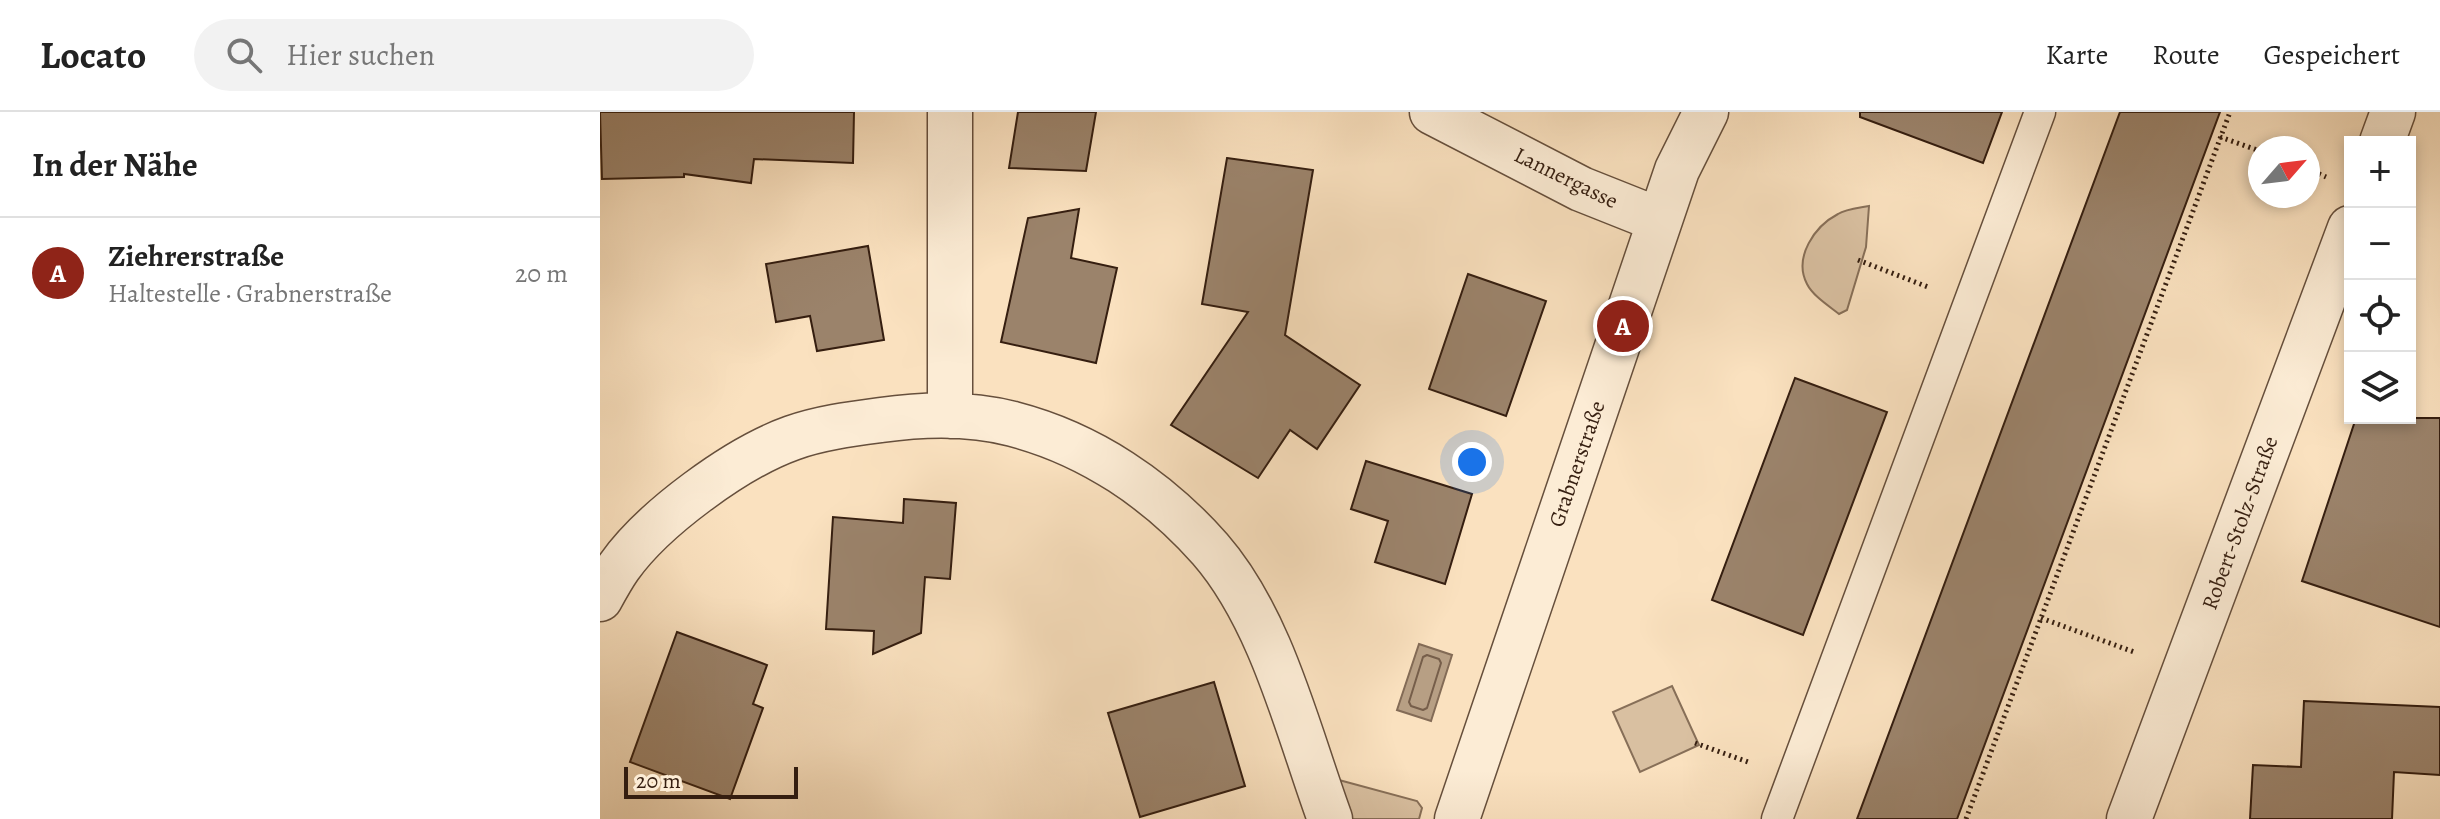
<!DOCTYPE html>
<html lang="de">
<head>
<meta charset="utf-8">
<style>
	:root { --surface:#fff; --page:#f2f2f2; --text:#222; --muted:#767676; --line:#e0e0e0; --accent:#8f2418 }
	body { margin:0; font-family:Alegreya,serif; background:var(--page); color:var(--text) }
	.controls { position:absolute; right:24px; top:24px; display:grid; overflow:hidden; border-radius:0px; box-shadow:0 4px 12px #0003 }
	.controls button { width:72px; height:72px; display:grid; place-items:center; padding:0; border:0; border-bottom:2px solid var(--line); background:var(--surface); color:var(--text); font:40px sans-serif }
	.compass { position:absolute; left:1648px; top:24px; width:72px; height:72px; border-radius:50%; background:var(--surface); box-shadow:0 4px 12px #0003; rotate:62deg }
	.scale { position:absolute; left:24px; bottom:20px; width:174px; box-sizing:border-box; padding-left:8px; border:4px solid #351e10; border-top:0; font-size:22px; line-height:28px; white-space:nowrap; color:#351e10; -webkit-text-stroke:6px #fcecd5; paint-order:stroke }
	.you { position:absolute; left:872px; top:350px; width:28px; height:28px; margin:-20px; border:6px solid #fff; border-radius:50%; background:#1a73e8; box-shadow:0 0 0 12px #1a73e833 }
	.badge { display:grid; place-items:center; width:52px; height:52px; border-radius:50%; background:var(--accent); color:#fff; font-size:26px; font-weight:700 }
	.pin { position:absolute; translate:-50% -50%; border:4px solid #fff; box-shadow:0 2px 8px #0006 }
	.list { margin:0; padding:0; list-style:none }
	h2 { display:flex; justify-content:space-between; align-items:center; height:104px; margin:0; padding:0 32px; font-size:34px }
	h2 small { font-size:26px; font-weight:400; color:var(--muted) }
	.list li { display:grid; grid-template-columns:52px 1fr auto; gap:24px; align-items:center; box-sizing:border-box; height:112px; padding:0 32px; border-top:2px solid var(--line) }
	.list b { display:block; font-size:30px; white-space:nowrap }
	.list p { margin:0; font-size:26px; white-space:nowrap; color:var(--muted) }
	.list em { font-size:26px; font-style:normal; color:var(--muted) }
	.icon { flex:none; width:44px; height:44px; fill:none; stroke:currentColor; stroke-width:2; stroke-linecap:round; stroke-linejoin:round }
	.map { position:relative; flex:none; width:1840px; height:707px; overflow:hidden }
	header { display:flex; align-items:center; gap:48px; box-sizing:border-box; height:112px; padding:0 40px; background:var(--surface); border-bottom:2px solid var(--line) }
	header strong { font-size:38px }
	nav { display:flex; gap:44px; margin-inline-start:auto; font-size:28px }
	.search { width:560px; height:72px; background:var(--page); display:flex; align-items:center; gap:20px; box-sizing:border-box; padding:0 28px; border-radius:44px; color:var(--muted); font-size:30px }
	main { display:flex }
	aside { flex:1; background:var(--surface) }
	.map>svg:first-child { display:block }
	.green { fill:#d9c0a1; stroke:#876f58; stroke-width:2 }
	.water { fill:#b79f84; stroke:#836b56; stroke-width:2 }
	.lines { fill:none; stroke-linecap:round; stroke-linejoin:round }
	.shore { stroke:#765e4a; stroke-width:2 }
	.building { fill:#9b836b; stroke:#351e10; stroke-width:2 }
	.service-casing { stroke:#664f3c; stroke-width:33 }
	.minor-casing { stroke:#664f3c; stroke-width:47 }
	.path { stroke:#351e10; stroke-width:5; stroke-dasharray:2 4; stroke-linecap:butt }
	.service { stroke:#fcecd5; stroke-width:30 }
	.minor { stroke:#fcecd5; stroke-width:44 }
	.labels { text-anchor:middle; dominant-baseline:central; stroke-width:8; stroke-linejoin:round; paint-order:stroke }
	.street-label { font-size:22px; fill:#351e10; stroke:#fcecd5 }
</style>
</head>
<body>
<header>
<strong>Locato</strong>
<div class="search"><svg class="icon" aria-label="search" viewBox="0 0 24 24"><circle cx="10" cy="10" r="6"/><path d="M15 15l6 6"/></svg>Hier suchen</div>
<nav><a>Karte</a><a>Route</a><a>Gespeichert</a></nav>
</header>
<main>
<aside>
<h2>In der Nähe<small></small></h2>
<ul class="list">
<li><span class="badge">A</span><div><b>Ziehrerstraße</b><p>Haltestelle · Grabnerstraße</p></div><em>20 m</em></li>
</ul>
</aside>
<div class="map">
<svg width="1840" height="707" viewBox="0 0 1840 707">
	<rect width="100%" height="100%" fill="#fae1bf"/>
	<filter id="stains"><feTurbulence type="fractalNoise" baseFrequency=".0025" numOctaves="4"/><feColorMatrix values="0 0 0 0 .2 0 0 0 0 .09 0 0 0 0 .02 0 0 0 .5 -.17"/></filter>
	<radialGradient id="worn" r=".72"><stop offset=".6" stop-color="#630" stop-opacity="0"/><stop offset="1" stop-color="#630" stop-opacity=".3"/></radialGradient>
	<path class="green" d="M1269,94L1266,135L1247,198L1239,202C1229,194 1213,184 1207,172C1193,145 1215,114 1238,102C1246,97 1259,96 1269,94Z
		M1072,574L1099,633L1040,660L1013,600Z
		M739,668L817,689L822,696L819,707H752Z"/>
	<path class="water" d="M819,532L852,543L831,609L797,598Z"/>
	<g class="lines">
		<path class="shore" d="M827,543L839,547L841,551L827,596L823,598L811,594L809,590L823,545Z"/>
	</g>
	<path class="building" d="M0,0H254L253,51L154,47L151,71L84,62V65L2,67Z
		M418,0H496L486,59L409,56Z
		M1260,0H1402L1383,51L1260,5Z
		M1520,0H1620L1357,707H1257Z
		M627,46L713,58L685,223L760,273L717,337L690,318L658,366L571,313L648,200L602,192Z
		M479,97L471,146L517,156L496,251L401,230L428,106Z
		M268,134L284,228L217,239L210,204L176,210L166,152Z
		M868,162L946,189L906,304L829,277Z
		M1195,266L1287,300L1203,523L1112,488Z
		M1756,306H1840V515L1702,469Z
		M766,349L872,382L845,472L775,450L788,409L751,397Z
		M304,387L356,391L350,467L325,465L321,521L273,542L274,519L226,517L233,405L303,411Z
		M77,520L167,553L153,592L163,596L130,687L30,650Z
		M614,570L645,674L540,705L508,601Z
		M1704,589L1840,595V663L1794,660L1792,707H1650L1653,653L1701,655Z"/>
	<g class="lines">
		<defs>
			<path id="service" d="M1177,707L1440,0"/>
			<path id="minor" d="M350,0V304
				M832,0L981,77L1059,108
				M1782,30L1793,0
				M0,487C6,476 12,465 19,455C53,407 136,346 192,326C220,316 251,312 281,308C324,302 371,301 413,312C490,332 558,378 610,437C672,508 698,620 730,707
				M857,707L1077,58L1106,0
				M1529,707L1750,116"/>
		</defs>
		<use href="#service" class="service-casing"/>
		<use href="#minor" class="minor-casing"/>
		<path class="path" d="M1620,25L1660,39
			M1708,57L1726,65
			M1258,148L1328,175
			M1441,506L1534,540
			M1095,631L1151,651
			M1366,707L1630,0"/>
		<use href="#service" class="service"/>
		<use href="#minor" class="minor"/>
	</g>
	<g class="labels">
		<g class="street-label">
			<text transform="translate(966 66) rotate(26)">Lannergasse</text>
			<text transform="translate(977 352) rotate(-71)">Grabnerstraße</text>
			<text transform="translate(1640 411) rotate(-70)">Robert-Stolz-Straße</text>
		</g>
	</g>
	<rect width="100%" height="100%" filter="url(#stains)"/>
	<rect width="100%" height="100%" fill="url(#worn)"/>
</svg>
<div class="controls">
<button>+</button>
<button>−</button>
<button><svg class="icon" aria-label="locate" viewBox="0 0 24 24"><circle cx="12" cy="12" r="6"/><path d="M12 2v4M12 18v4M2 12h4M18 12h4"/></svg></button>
<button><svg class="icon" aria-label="layers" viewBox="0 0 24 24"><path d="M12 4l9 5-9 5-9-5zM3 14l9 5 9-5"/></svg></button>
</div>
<svg class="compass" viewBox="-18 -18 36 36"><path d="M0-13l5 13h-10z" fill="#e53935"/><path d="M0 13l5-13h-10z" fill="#767676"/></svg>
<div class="scale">20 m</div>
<div class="you"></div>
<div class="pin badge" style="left:1023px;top:214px">A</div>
</div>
</main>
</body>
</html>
